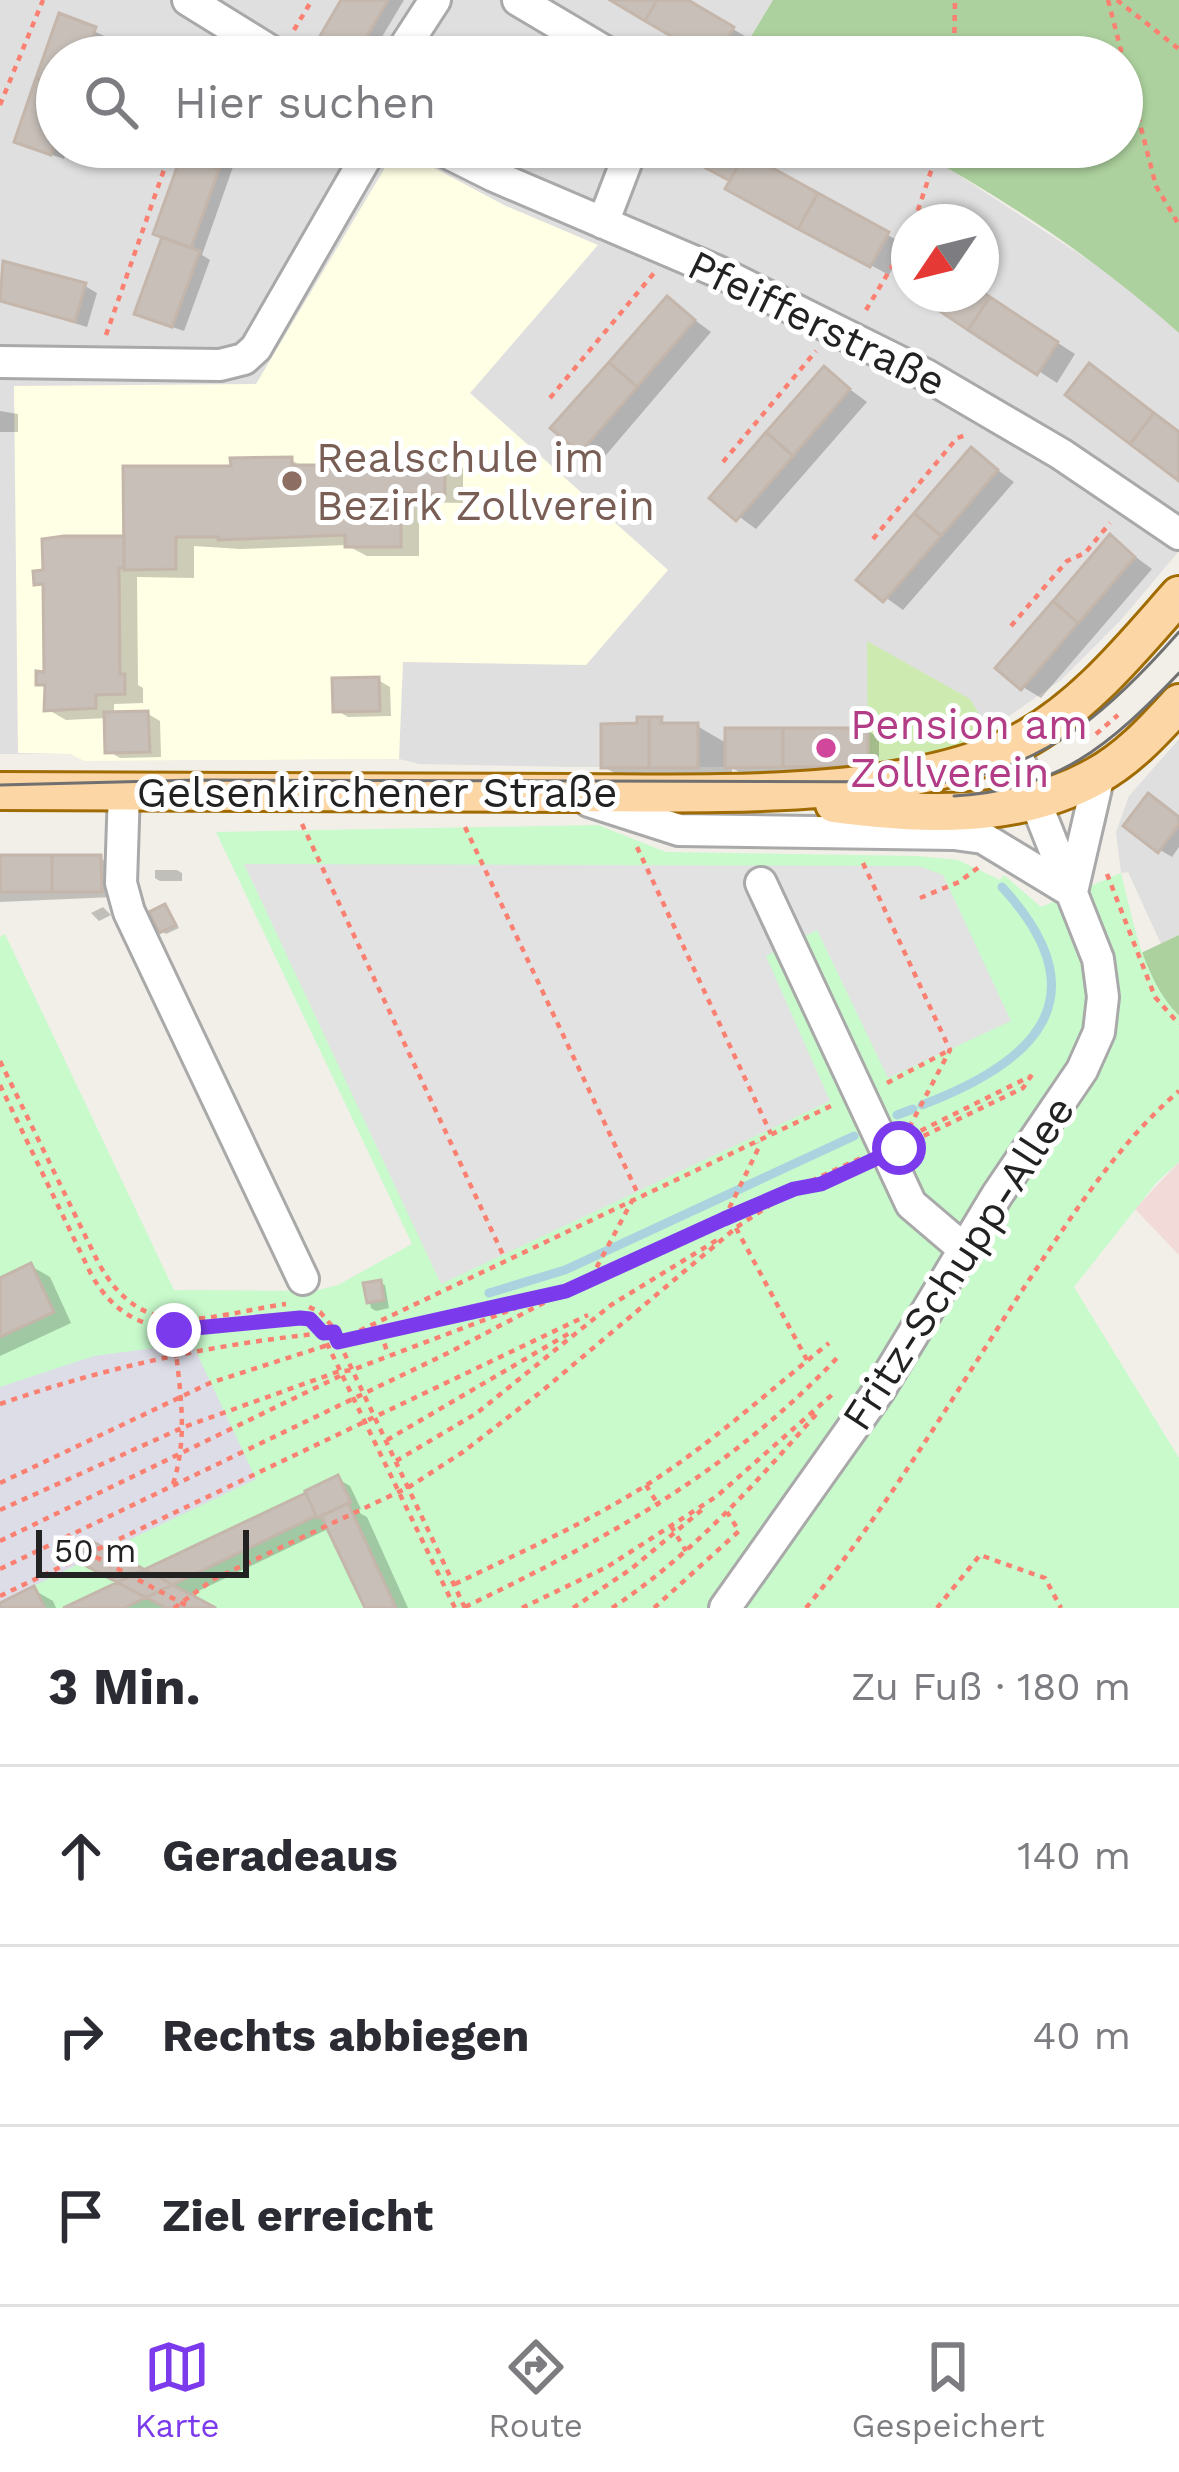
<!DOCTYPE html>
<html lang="de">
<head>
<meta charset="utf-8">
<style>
	:root { --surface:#fff; --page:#f2f2f3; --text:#2b2b33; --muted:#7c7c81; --line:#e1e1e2; --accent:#7c3aed }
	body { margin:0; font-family:"Work Sans",sans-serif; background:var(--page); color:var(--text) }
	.compass { position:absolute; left:891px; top:204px; width:108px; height:108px; border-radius:50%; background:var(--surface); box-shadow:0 3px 9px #0004; rotate:235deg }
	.scale { position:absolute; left:36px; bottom:30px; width:213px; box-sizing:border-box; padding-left:12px; border:6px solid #222; border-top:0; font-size:33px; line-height:42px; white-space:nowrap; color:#222; -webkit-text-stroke:9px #fff; paint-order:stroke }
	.stop { position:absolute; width:36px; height:36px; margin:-27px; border:9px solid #7c3aed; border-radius:50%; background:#fff }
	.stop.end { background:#7c3aed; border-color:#fff; box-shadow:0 3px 12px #0008 }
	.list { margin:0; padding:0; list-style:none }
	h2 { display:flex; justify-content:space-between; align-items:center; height:156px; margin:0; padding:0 48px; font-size:51px }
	h2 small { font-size:39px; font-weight:400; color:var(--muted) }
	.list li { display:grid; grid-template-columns:78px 1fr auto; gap:36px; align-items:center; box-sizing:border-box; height:180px; padding:0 48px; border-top:3px solid var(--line) }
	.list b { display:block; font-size:45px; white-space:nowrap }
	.list em { font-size:39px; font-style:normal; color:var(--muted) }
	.icon { flex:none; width:66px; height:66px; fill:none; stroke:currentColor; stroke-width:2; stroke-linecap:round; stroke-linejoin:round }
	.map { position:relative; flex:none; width:1179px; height:1608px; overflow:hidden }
	.search { position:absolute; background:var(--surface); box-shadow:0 3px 9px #0004; left:36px; right:36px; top:36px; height:132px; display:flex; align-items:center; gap:30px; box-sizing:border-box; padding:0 42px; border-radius:66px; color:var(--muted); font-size:45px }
	.sheet { height:696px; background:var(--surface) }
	nav { display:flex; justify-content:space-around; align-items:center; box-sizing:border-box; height:168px; border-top:3px solid var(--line); background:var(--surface); font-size:33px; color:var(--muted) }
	nav a { display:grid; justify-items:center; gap:6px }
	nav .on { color:var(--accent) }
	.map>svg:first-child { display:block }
	.residential { fill:#e0dfdf; fill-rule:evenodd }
	.commercial { fill:#f2dad9 }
	.education { fill:#ffffe5 }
	.grass { fill:#cdebb0 }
	.forest { fill:#add19e }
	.park { fill:#c8facc }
	.parking { fill:#e2e2e2 }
	.plaza { fill:#dddde8 }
	.shadow { fill:#0003 }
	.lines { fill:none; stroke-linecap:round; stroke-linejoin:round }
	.stream { stroke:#aad3df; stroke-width:9 }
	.building { fill:#c7bfb8; stroke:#c4b6ab; stroke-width:3 }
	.minor-casing { stroke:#a9a9a9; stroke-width:36 }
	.major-casing { stroke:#a06b00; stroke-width:42 }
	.path { stroke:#fa8072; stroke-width:4.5; stroke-dasharray:6 6; stroke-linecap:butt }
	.minor { stroke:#fff; stroke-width:30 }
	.major { stroke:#fcd6a4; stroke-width:36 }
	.tram { stroke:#707070; stroke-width:3 }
	.route { stroke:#7c3aed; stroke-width:15 }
	.education-dot { fill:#8d6e63; stroke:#fff; stroke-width:4.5 }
	.hotel-dot { fill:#d1479c; stroke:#fff; stroke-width:4.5 }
	.labels { text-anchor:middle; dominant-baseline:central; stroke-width:10; stroke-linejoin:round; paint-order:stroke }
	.street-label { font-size:42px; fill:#222; stroke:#fff }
	.education-label { font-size:42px; fill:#785e54; stroke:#fff; text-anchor:start }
	.hotel-label { font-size:42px; fill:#b23c85; stroke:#fff; text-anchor:start }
</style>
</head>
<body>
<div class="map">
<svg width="1179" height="1608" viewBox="0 0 1179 1608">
	<rect width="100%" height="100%" fill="#f2efe9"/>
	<path class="residential" d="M0,0H773L741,54L744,57H57V147H910L948,168L1122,282L1179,333V551L1120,621L1061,680L989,730L868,767H571L419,764L399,759L84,761L70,754H0ZM909,222H981V294H909Z
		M1179,739V935L1161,944L1128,872L1121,873L1116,832L1129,796Z"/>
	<path class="commercial" d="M1179,1162V1255L1135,1209Z"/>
	<path class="education" d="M415,158L506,206L598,245L470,393L668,570L586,665L403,662L399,759L84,761L70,754L18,753L14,386L256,384L386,166Z"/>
	<path class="grass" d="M867,641L970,699L989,730L949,751L868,767Z"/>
	<path class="forest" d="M773,0H1179V333C1099,261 1005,199 910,147H1122V57L740,55Z
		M1179,935V1016L1162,998L1141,953Z"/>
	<path class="park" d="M598,825L666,852L917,856L958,860L1000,880L1004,875L1041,907L1121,873C1134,923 1142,977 1179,1016V1162L1157,1182L1074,1287L1179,1458V1608H0V937L5,934L174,1290L314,1291L338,1285L412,1244L216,832Z"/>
	<path class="parking" d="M244,864L919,866L943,875L1011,1021L888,1078L817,930L766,956L830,1101L441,1284Z"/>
	<path class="plaza" d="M192,1343L256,1479L0,1602V1387L94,1356Z"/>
	<path class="shadow" d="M344,0H404L370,57H361L324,35Z
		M616,0H683L757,43L749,57H713Z
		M61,17L107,37L99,57H57V147H68L64,159L29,147Z
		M187,147H240L202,255L210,260L184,331L149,319Z
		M672,147H742L765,160L762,166L906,245L889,275L729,188L733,180Z
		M5,264L85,286L97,293L87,327L0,300Z
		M981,293L1075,354L1057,383L920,294Z
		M668,300L711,332L600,462L581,451Z
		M824,370L867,402L756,529L714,498Z
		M0,411L18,414V432H0Z
		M972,451L1014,482L903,610L860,579Z
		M444,458L463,468V503L419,502V556H367L346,545L240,549L194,546V578L137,577L138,685L143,688V703L114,704V715L148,714L160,721L161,757L120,758L108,751L107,718L66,720L47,709L48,689L39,684L47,675L46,588L37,583L127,539L234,469L291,460L305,468H402Z
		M1110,538L1152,569L1041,698L1023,687Z
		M378,680L390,687L391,716L348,717L336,710Z
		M661,720L671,726H697L728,744L868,731L879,738V773L763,786L732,768V786L639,787L604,767L640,726Z
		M1179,818V847L1172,857L1160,850Z
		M0,858H100L112,865L113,897L0,902Z
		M155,870H177L182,873V881H160L155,878Z
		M103,907L111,915L99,921L91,913Z
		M165,908L179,928L166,934L161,931Z
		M31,1266L50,1277L71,1323L0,1356V1281Z
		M380,1283L385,1285L389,1308L376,1311L371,1308L367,1285Z
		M338,1479L350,1486L361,1509L356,1511L367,1517L408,1608H368L330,1528L188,1596L210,1608H70Z
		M34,1590L53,1601L56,1608H0Z"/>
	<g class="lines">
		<path class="stream" d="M922,1105C1036,1062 1103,997 1002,887
			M897,1115L913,1109
			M489,1293L565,1270L854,1136"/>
	</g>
	<path class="building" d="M341,0H388L355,57L320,36Z
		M610,0H657L645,21Z
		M657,0H688L734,27L717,57H707L645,21Z
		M59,13L96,27L86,57H57V85L36,78Z
		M36,78L57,85V139L51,155L14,142Z
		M184,147H227L219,169L181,156Z
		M667,147H748L730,181Z
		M745,153L818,193L798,229L725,189Z
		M181,156L219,169L191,248L153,234Z
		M818,193L889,232L870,267L798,229Z
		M162,237L200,251L172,327L134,314Z
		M3,261L86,283L75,322L0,301Z
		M981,291L990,297L968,330L914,294H981Z
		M667,296L695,320L637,387L609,362Z
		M990,297L1058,342L1037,375L968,330Z
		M609,362L637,387L580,453L550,428Z
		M1089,363L1154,413L1130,444L1065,395Z
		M824,366L850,389L793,456L766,432Z
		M1154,413L1179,432V481L1130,444Z
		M766,432L793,456L736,521L709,498Z
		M971,447L998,470L941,536L914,513Z
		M399,455H445V494L401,493V547H345V535L218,540V537H176V569L124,570L123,466H231L230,458L292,457V465H399Z
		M914,513L941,536L883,602L856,580Z
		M1110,534L1135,557L1078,623L1053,601Z
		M64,536H124V567L119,568L120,674H125V694L96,695V708L44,711L45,685H36V671L44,672L43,584L34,585L33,571L43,570L42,539Z
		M1053,601L1078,623L1021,690L995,668Z
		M379,677L380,711L333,712L332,678Z
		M148,711L150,752L105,753L104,712Z
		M637,717H649V768H601V724L637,723Z
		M649,717H662L661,723H698V768H649Z
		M725,728H783V767L725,768Z
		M783,728H868V767H783Z
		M1148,793L1179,817V825L1158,853L1123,826Z
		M0,855H52V892H0Z
		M52,855H101L102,892H52Z
		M165,904L176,925L159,933L149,912Z
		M31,1263L54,1312L0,1337V1278Z
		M381,1280L384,1300L367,1303L363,1283Z
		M338,1475L351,1502L317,1518L305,1491Z
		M306,1493L316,1516L124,1608H63Z
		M348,1503L396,1608H365L321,1516Z
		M86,1538L216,1608H166L75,1560Z
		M34,1586L45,1608H0V1603Z"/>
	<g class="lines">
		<defs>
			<path id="minor" d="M188,0L280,57
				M518,0L614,57
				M398,57L435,0
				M436,147L494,176L721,273L926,375L1061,454L1179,534
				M603,223L632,147
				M0,362L220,365L244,359L256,348L372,147
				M124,790L121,883L129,912L303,1279
				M589,801L679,830L954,834L983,838L1072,892
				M761,883L911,1204L965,1250
				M1072,892L1099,775
				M725,1608L880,1389L997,1195L1082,1070L1099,1032L1103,997L1098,959L1013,745"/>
			<path id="major" d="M0,791C191,790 382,794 572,793C702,793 905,802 1020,742C1084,708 1132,648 1179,595
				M834,804C921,816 1018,820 1096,776C1129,758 1154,730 1179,703"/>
		</defs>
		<use href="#minor" class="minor-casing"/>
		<use href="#major" class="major-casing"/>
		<path class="path" d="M1108,0L1156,186L1179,225
			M1117,0L1179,49
			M294,30L312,0
			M954,57L955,0
			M0,105L43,0
			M914,222L939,147
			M866,310L909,238
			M106,335L172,147
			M550,398L654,273
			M723,462L816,351
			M873,539L957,438L969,434
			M1011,626L1067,561L1085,553L1110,523
			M1096,734L1118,715
			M302,824L505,1259
			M465,827L639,1196
			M637,847L771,1134
			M863,863L950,1050L909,1128
			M1107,874L1155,997L1179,1024
			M920,898L959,882L979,867
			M0,1061L98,1262C144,1347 208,1315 286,1304
			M887,1083L946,1052
			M0,1085L91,1274C139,1360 222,1321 300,1318L318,1325L455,1608
			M910,1136L1029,1077
			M913,1141L1023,1088L1033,1073
			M800,1186L861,1158
			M724,1219L759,1147L757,1143
			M736,1228L807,1360
			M591,1278L633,1199
			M309,1307L320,1312L331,1325L465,1608
			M381,1332L388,1355
			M348,1339L560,1293
			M338,1341L831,1106
			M0,1404C109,1366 219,1343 334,1332
			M387,1440L573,1331
			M396,1461L477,1413L611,1305L717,1240
			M0,1483L210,1383L331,1344
			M173,1484C190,1431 178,1384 174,1330
			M646,1485L659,1506
			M0,1510L184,1427L337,1372L352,1370L516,1308
			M671,1526L686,1551
			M67,1535L83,1544
			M64,1540L191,1608
			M0,1541L342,1375
			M56,1542L77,1555
			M0,1569L448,1353L566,1291L779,1195
			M455,1584C519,1553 584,1524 645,1486C711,1444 768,1392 829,1343
			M0,1596L588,1315
			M465,1607C606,1539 728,1473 837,1358
			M174,1608L214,1579L409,1487L463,1452L542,1391L737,1227L794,1189L821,1184L859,1166
			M522,1608L607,1567L717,1496L834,1393
			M573,1608L631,1569L704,1508
			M612,1608C692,1555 756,1483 819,1411
			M654,1608L739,1531L727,1512
			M806,1608C892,1503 960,1384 1035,1271C1077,1208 1121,1141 1179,1091
			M937,1608L980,1555L1045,1578L1061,1608"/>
		<use href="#minor" class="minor"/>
		<use href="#major" class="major"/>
		<path class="tram" d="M0,785L196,780L953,782C1053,762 1113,707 1179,632
			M954,796C1059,790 1109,746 1179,673"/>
	</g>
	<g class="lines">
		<path class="route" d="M174,1330L300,1318L310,1319L323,1333L334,1332L338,1342L566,1291L724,1219L794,1189L821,1184L899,1148"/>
	</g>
	<circle class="education-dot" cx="292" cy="481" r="12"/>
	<circle class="hotel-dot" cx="826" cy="748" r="12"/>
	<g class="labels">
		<g class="street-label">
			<text transform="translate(817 323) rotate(26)">Pfeifferstraße</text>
			<text x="377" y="792">Gelsenkirchener Straße</text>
			<text transform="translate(958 1263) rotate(-57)">Fritz-Schupp-Allee</text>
		</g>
		<g class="education-label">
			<text x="316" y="457">Realschule im<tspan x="316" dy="48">Bezirk Zollverein</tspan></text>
		</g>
		<g class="hotel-label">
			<text x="850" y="724">Pension am<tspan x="850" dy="48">Zollverein</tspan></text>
		</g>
	</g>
</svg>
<svg class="compass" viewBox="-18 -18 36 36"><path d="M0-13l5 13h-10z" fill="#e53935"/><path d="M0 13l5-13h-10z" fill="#7c7c81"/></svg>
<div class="scale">50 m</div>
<div class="stop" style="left:899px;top:1148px"></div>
<div class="stop end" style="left:174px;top:1330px"></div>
<div class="search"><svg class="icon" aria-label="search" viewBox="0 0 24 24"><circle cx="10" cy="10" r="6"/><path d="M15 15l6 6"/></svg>Hier suchen</div>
</div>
<section class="sheet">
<h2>3 Min.<small>Zu Fuß · 180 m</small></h2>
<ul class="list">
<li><svg class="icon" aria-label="ahead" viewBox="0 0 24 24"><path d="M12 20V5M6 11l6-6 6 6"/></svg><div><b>Geradeaus</b></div><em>140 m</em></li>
<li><svg class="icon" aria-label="right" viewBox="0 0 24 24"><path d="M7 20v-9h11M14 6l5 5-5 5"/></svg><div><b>Rechts abbiegen</b></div><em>40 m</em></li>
<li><svg class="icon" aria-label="arrive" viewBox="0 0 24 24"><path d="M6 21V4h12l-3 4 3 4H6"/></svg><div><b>Ziel erreicht</b></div></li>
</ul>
</section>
<nav>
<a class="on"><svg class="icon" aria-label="map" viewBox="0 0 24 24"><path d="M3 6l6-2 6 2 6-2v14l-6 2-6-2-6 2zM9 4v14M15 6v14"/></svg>Karte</a>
<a><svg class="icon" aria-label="directions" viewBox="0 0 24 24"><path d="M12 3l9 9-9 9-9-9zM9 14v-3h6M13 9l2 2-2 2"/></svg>Route</a>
<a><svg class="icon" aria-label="saved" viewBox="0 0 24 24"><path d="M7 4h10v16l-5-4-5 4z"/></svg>Gespeichert</a>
</nav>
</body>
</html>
